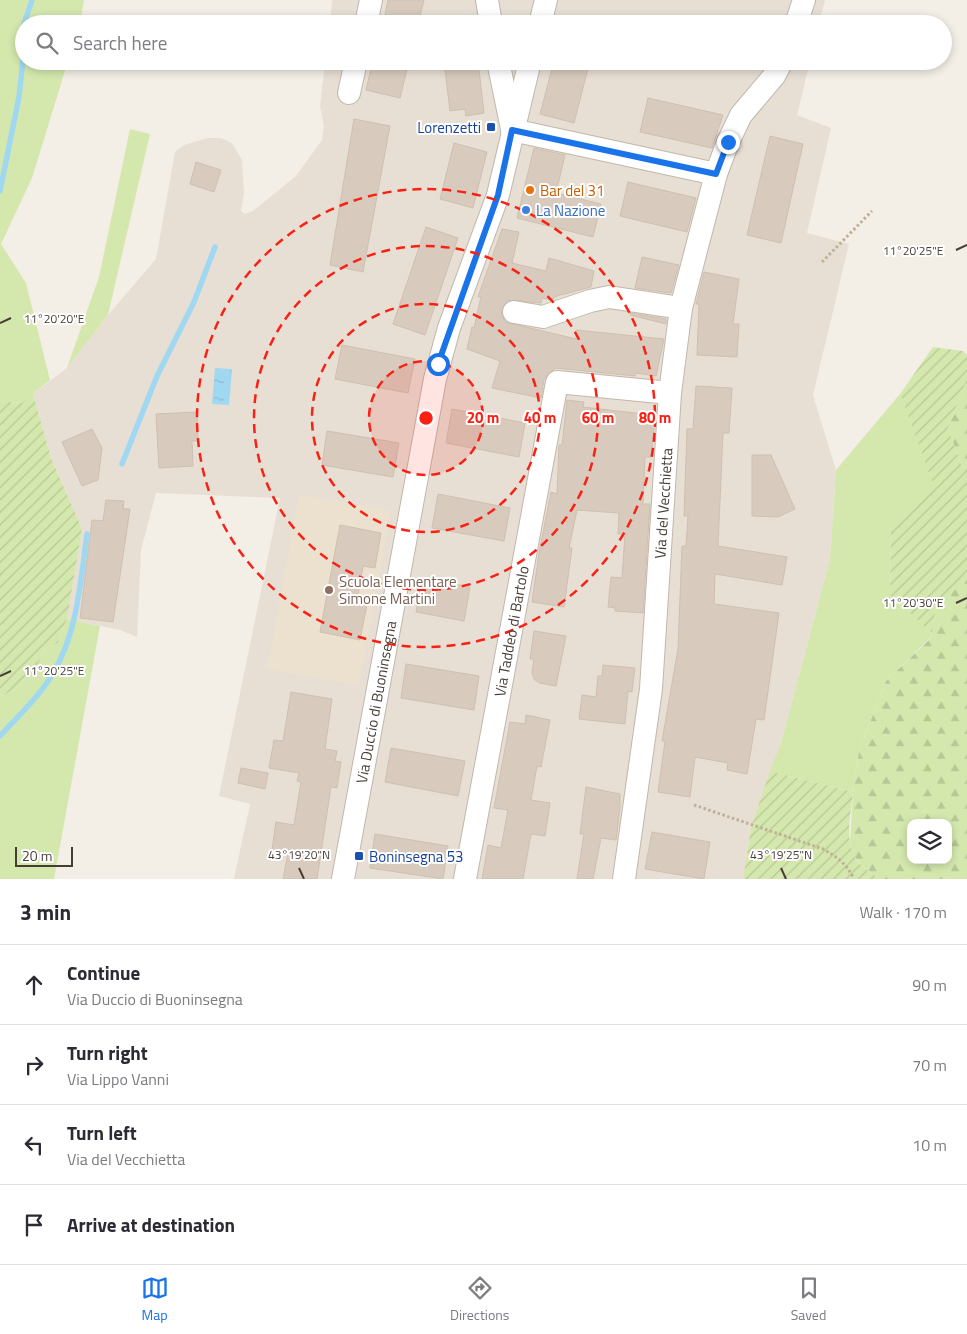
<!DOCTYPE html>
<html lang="en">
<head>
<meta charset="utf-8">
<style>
	:root { --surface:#fff; --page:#f7f7f7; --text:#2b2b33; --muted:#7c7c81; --line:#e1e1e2; --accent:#1a73e8 }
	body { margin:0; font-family:"Titillium Web",sans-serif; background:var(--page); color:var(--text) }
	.controls { position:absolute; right:15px; bottom:15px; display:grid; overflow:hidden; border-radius:10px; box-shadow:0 2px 8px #0003 }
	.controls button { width:45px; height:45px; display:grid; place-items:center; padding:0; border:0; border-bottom:1px solid var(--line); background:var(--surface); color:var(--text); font:25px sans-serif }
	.scale { position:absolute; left:15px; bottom:12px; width:58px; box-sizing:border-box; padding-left:5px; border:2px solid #463e35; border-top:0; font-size:14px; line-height:18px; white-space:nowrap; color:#463e35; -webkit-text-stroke:4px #fff; paint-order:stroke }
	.stop { position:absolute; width:15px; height:15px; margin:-11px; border:4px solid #1a73e8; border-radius:50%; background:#fff }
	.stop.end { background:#1a73e8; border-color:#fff; box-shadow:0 1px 5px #0008 }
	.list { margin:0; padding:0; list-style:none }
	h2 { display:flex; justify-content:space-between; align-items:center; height:65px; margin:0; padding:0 20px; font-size:21px }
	h2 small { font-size:16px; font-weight:400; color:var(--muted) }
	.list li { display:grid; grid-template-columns:32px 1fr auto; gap:15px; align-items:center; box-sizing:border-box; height:80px; padding:0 20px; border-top:1px solid var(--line) }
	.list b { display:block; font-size:19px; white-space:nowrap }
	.list p { margin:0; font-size:16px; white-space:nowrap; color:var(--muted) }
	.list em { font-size:16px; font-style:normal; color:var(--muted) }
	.icon { flex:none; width:28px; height:28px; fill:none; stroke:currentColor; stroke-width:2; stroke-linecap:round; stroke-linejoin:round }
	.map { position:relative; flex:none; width:967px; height:879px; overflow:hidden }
	.search { position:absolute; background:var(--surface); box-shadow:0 2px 8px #0003; left:15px; right:15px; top:15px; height:55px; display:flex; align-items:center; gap:12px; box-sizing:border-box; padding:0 18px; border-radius:28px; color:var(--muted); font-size:19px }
	.sheet { height:385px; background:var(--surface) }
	nav { display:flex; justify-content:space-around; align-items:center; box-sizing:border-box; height:70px; border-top:1px solid var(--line); background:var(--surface); font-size:14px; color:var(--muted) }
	nav a { display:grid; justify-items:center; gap:2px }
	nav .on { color:var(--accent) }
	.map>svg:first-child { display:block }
	.residential { fill:#e7dfd4 }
	.education { fill:#ece1cf }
	.grass { fill:#d4e8ae }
	.forest { fill:url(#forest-firs); fill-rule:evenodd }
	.garden { fill:url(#garden-furrows) }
	.water { fill:url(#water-ripples) }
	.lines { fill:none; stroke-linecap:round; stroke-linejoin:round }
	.stream { stroke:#a1d8f1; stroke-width:5.5 }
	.building { fill:#d8cbbe; stroke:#cfbfae }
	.minor-casing { stroke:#c1b7ab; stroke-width:24 }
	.path { stroke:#c0af99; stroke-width:3; stroke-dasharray:2.5 2.5; stroke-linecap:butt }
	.minor { stroke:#fff; stroke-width:22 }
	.route { stroke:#1a73e8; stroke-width:6 }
	.ticks { fill:none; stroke:#463e35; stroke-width:2 }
	.ring { fill:none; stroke:#fb2014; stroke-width:2.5; stroke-dasharray:9 6 }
	.transit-dot { fill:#1a4fb4; stroke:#fff; stroke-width:2 }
	.food-dot { fill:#e8710a; stroke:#fff; stroke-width:2 }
	.shop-dot { fill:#3f7fe0; stroke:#fff; stroke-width:2 }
	.education-dot { fill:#8d6e63; stroke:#fff; stroke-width:2 }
	.labels { text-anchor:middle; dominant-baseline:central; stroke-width:4; stroke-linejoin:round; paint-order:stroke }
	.transit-label { font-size:15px; fill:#164399; stroke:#fff; text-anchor:end }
	.food-label { font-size:15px; fill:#c56008; stroke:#fff; text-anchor:start }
	.shop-label { font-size:15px; fill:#366cbe; stroke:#fff; text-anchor:start }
	.street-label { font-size:15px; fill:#463e35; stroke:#fff }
	.education-label { font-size:15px; fill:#785e54; stroke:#fff; text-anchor:start }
	.ticks-label { font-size:12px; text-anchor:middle; fill:#463e35; stroke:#fff; stroke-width:4; stroke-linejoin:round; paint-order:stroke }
	.centre { fill:#fb2014; stroke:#fff; stroke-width:2.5 }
	.ring-label { font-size:15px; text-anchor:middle; font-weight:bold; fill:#fb2014; stroke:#fff; stroke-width:4; stroke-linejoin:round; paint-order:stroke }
</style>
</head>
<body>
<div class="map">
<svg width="967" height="879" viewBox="0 0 967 879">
	<defs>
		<pattern id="forest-firs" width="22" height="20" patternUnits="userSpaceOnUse" patternTransform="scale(1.25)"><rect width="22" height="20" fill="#d4e8ae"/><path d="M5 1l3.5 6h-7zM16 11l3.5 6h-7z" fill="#b7c896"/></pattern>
		<pattern id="garden-furrows" width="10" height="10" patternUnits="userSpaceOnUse" patternTransform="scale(1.25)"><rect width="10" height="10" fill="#d4e8ae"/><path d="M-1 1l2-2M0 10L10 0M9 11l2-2" fill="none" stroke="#b7c896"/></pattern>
		<pattern id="water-ripples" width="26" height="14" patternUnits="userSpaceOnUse" patternTransform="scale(1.25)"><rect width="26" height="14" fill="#a1d8f1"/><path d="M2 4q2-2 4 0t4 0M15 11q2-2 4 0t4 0" fill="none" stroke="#8cbacf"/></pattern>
	</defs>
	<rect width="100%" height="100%" fill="#f3eee6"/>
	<path class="residential" d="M332,0H825L819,24H330Z
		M325,61H810L797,115L831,128L807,233L849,244L813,395L836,470L830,559L781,743L751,827L743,879H234L250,804L219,796L280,498L156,493L141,550L137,637L120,630L67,619L82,529L51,458L33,394L67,368L108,315L156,259L175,152L184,145L208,138H221L232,143L242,160L244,192L241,211L245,214L253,211L296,176L322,140L324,125L320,107Z"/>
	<path class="education" d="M299,494L391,511L359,686L267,669Z"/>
	<path class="grass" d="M0,0H84L80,24H24V61H68L32,178L1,244L26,283L50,380L22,403L0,401Z
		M130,129L150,134L108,315L67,368L99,277Z
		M900,394L935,486L891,526L890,594L932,633L931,637L886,681L859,751L853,792L770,771L781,743L830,559L836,470Z
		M67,619L100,626L54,879H0V697L32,680L44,649L58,643Z"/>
	<path class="forest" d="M967,379V467H962L948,428Z
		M967,579V879H880L861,865L852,853L850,843L853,792L859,751L886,681L931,638L936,606ZM911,823H948V860H911Z"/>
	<path class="garden" d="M933,347L963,351L967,355V379L948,428L962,467H967V579L936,606L932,633L890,595L891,526L934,486L900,394Z
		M33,394L51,458L82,529L67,619L58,643L44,649L32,680L0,697V401L22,403Z
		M770,771L853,792C851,815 842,846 861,865C866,870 874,874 880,879H743L751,827Z"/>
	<path class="water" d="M215,368L232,369L229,405L212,404Z"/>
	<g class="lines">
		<path class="stream" d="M24,24L32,0
			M0,191L19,97L24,50
			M122,464L157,376L194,302L215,247
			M0,736C15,719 33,703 46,684C77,641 80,586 87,534"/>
	</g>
	<path class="building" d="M388,0H424L418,24H383Z
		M373,61H409L400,98L366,90Z
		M444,61H478L484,113L466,116L465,109L450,111Z
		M554,61H590L574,123L540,114Z
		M648,98L723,115L712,148L640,132Z
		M354,119L390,126L363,272L330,265Z
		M770,136L803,144L781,243L747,235Z
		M454,143L487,152L473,208L440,199Z
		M534,148L565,155L556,193L601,204L593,237L517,218Z
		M196,162L221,170L214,192L190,184Z
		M628,182L696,198L687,232L620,216Z
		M426,227L458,238L425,335L393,324Z
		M502,229L519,232L512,263L546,271L549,258L594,271L591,287L557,296L551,300L542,298L541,303L509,300L501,309L502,316L505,322L576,339V330L664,339L656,376L636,373L635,376L555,368L544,379L541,398L492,388L500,361L467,349L472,327L474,328L481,297H478Z
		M642,257L679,265L671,293L635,288Z
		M704,272L739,279L733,324H739L737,357L697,355L699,304H696Z
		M630,313L666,319V324L630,315Z
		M342,345L415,359L408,393L335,379Z
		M696,386L732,388L729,433H723L718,546L787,557L782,585L715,574L714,604L779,613L764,720L756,719L747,774L727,770L728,763L695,757L690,797L658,792L665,741H662L678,649L682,546H686L688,516H684L687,429H693Z
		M567,400L584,402L583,407L652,415L651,428H654L651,457H645L643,504H650L643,613L615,611V608L608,607L611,577L622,578L625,534H618L619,513L577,510L569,548H572L564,607L532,602L539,553L551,492L557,494L559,445H562Z
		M452,409L525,423L519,457L446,443Z
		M197,412L198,441H192L193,466L159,468L156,414Z
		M92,429L102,448L98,480L82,486L62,442Z
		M327,431L399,443L393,477L322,465Z
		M752,455H771L795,509L778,517L752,516Z
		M438,494L510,508L504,541L432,528Z
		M106,500L124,501L123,509H130L113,622L80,618L92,520L103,521Z
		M340,525L381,533L375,568L363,566L357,602L367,604L360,640L320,632Z
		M422,578L470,587L464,621L416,612Z
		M534,631L566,636L556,686L539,683L534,679L532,673L534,659H530Z
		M406,664L479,676L474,710L401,698Z
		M603,665L635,668L632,692L628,691L625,724L579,719L582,695L596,697L598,676H602Z
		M291,692L332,699L325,749L337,751L335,761L341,762L337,788L331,787L317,879H283L288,853L272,850L276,822L294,825L301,782L297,781L299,773L269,768L274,740L283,741Z
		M526,715L550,720L541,767L537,766L531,800L550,803L545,836L531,834L523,879H482L488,845L501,848L508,810L494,808L510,722L525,724Z
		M391,748L465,761L458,796L385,782Z
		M241,768L268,773L265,789L238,783Z
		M586,787L620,794V807L616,840L601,838L593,879H577L584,834H580Z
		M652,832L710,842L704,879L645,869Z
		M375,834L448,846L443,879L370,868Z"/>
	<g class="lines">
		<defs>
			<g id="minor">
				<path d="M487,0L491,24"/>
				<path d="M366,24L371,0"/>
				<path d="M540,24L546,0"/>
				<path d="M796,24L804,0"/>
				<path d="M498,61L512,129"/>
				<path d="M349,93L356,61"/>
				<path d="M512,130L716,174"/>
				<path d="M514,312L543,317L590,301L609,297L681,308"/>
				<path id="s1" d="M343,879L435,379L449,328L498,195L530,61"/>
				<path id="s2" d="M465,879L557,382L670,393"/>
				<path id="s3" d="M624,879L651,689L670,393L681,308L716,174L728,142L741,115L774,76L782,61"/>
			</g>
		</defs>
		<use href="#minor" class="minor-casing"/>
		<path class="path" d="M822,262L872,211
			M694,805L823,849C837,857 847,864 854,879"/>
		<use href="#minor" class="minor"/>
	</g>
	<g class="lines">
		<path class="route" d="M438,364L498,195L512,130L716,174L728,142"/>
	</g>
	<path class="ticks" d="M956,250L967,245M0,323L11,318M956,603L967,598M0,676L11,671M299,868L304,879M781,868L786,879"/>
	<circle cx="426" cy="418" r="57" fill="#fb2014" fill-opacity=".12"/>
	<g class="ring">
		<circle cx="426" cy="418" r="57"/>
		<circle cx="426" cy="418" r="114"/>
		<circle cx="426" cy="418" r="172"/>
		<circle cx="426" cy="418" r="229"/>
	</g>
	<g class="transit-dot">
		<rect x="486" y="122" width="10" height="10" rx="2.5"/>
		<rect x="354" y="851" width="10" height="10" rx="2.5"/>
	</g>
	<circle class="food-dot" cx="530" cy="190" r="5"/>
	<circle class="shop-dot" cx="526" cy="210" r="5"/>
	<circle class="education-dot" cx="329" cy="590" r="5"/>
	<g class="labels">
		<g class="transit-label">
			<text x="481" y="127">Lorenzetti</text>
			<text x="369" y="856" text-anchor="start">Boninsegna 53</text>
		</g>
		<g class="food-label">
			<text x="540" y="190">Bar del 31</text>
		</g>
		<g class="shop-label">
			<text x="536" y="210">La Nazione</text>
		</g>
		<g class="street-label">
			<text stroke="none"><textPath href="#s3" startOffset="378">Via del Vecchietta</textPath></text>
			<text stroke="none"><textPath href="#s2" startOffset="252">Via Taddeo di Bartolo</textPath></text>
			<text stroke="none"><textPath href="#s1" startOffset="180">Via Duccio di Buoninsegna</textPath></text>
		</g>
		<g class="education-label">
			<text x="339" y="581">Scuola Elementare<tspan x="339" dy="17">Simone Martini</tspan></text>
		</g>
	</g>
	<g class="ticks-label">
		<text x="913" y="255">11°20'25"E</text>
		<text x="54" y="323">11°20'20"E</text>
		<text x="913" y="607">11°20'30"E</text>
		<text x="54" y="675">11°20'25"E</text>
		<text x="299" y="859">43°19'20"N</text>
		<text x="781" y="859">43°19'25"N</text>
	</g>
	<circle cx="426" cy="418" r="8" class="centre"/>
	<g class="ring-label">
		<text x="483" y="423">20 m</text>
		<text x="540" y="423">40 m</text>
		<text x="598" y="423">60 m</text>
		<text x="655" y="423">80 m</text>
	</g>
</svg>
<div class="controls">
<button><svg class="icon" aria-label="layers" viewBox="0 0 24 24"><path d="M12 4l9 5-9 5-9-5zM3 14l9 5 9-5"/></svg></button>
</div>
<div class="scale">20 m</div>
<div class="stop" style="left:438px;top:364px"></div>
<div class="stop end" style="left:728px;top:142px"></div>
<div class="search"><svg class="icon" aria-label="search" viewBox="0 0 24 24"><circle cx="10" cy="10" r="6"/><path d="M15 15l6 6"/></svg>Search here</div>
</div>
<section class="sheet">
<h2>3 min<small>Walk · 170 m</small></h2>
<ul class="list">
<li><svg class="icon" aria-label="ahead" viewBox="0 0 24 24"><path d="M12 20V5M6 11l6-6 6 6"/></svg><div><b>Continue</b><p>Via Duccio di Buoninsegna</p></div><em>90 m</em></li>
<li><svg class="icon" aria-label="right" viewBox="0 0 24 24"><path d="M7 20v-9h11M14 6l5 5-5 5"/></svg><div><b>Turn right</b><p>Via Lippo Vanni</p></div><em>70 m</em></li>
<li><svg class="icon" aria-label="left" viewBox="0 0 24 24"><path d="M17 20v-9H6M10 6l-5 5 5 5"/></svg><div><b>Turn left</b><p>Via del Vecchietta</p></div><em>10 m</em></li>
<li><svg class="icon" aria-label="arrive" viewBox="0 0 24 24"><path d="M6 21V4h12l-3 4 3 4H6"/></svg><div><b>Arrive at destination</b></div></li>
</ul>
</section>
<nav>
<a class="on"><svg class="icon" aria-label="map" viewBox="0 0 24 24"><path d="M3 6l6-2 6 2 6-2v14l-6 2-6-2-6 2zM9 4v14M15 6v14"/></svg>Map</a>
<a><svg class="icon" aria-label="directions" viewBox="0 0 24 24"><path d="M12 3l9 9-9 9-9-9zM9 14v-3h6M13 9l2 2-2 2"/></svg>Directions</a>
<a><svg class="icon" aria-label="saved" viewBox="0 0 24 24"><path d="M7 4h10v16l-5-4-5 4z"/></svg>Saved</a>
</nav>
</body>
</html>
